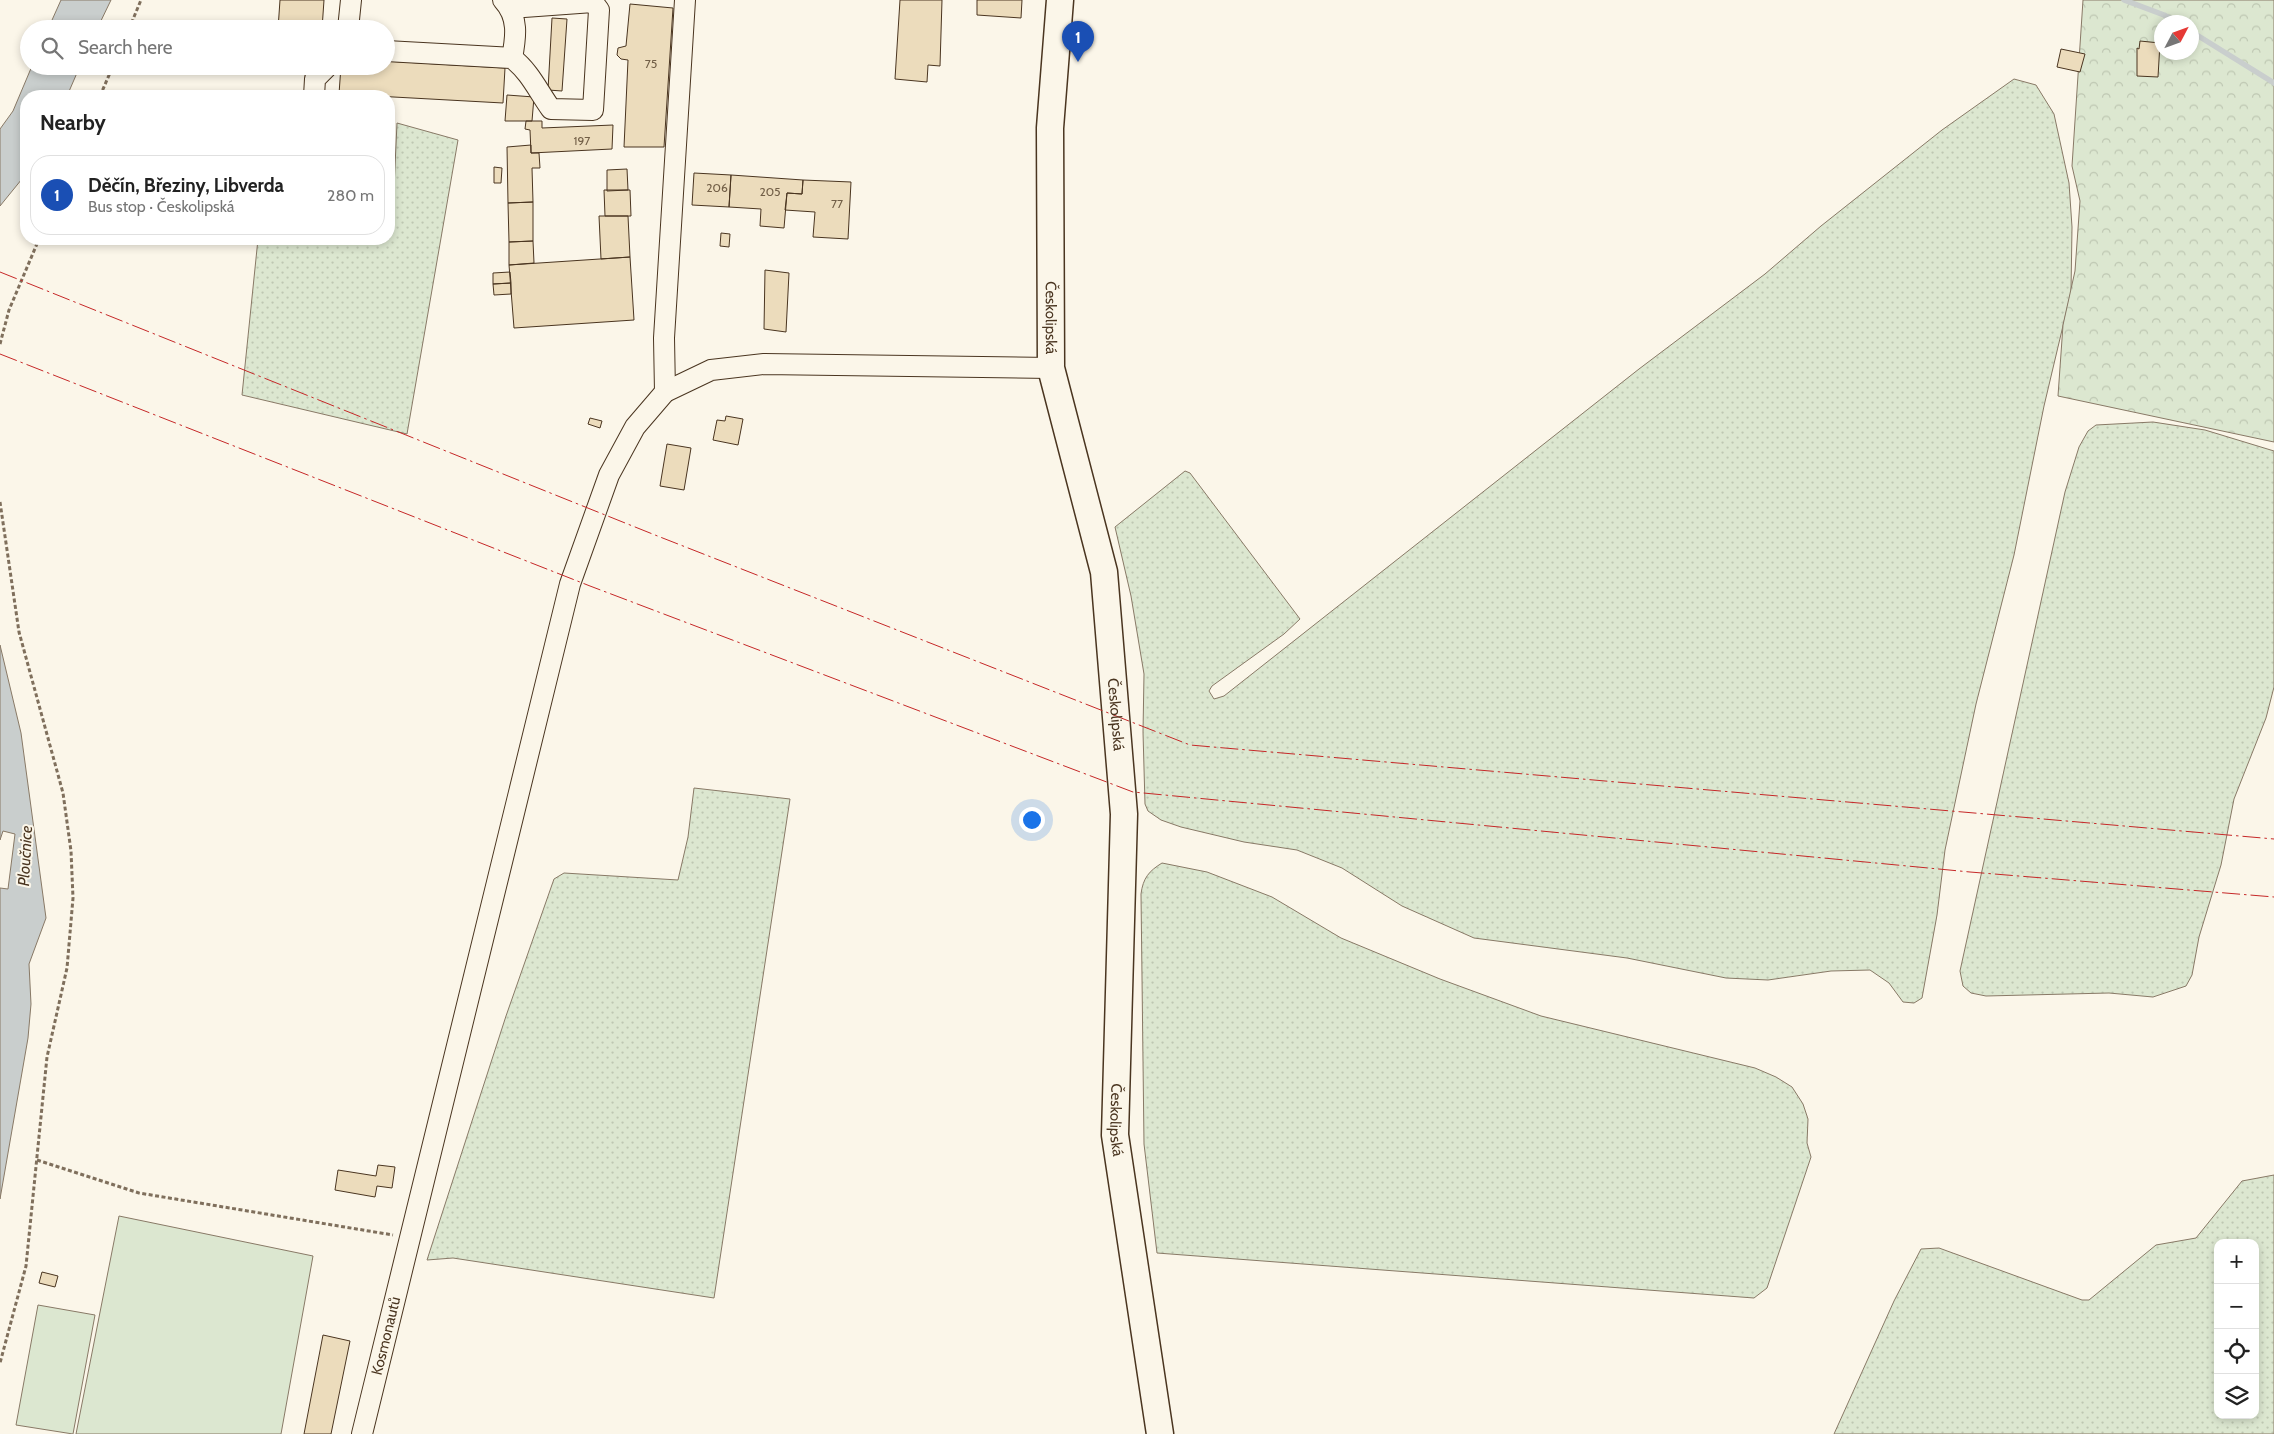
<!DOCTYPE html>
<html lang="en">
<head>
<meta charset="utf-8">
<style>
	:root { --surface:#fff; --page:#f6f6f6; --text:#222; --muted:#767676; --line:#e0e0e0; --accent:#db2777 }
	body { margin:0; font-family:Cabin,sans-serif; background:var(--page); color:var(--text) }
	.controls { position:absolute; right:15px; bottom:15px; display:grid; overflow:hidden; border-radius:10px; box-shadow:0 2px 8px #0003 }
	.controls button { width:45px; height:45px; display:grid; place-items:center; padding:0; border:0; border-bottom:1px solid var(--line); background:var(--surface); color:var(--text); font:25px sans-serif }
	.compass { position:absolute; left:2154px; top:15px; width:45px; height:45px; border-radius:50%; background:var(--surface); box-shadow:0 2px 8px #0003; rotate:49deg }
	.you { position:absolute; left:1031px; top:819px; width:18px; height:18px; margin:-12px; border:4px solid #fff; border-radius:50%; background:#1a73e8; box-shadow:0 0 0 8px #1a73e833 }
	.badge { display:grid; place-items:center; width:32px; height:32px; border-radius:50%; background:var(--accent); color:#fff; font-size:16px; font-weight:700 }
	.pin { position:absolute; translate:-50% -41px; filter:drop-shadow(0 1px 2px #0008) }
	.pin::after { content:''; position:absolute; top:26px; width:18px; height:15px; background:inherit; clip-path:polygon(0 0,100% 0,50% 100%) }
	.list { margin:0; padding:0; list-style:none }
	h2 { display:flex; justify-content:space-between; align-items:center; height:65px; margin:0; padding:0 20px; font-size:21px }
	h2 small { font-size:16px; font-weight:400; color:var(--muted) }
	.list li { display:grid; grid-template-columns:32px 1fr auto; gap:15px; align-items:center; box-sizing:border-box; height:80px; margin:0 10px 10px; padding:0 10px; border:1px solid var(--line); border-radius:20px }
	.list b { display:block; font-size:19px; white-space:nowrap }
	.list p { margin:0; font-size:16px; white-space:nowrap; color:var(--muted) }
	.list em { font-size:16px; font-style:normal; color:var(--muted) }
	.icon { flex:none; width:28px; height:28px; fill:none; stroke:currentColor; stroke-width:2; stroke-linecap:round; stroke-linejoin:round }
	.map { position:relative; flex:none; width:2274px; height:1434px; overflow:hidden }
	.search { position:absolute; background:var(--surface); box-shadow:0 2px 8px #0003; left:20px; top:20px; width:375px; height:55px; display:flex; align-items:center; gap:12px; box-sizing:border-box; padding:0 18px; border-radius:28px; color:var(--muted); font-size:19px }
	.panel { position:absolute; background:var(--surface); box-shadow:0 2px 8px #0003; left:20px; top:90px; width:375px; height:155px; border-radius:20px }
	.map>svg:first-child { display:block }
	.grass { fill:url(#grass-dots); stroke:#887966; fill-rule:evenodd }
	.forest { fill:url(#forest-crowns); stroke:#887966; fill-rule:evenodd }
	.pitch { fill:#dce7d0; stroke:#887966 }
	.water { fill:#c9cecd; stroke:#887966 }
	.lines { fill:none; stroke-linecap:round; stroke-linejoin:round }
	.stream { stroke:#c9cecd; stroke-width:5.5 }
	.building { fill:#ecdcbc; stroke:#4a3520 }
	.minor-casing { stroke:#4a3520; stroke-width:22 }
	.major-casing { stroke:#4a3520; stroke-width:29 }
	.path { stroke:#7f6f5c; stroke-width:3; stroke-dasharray:4 2.5; stroke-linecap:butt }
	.minor { stroke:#fbf6e9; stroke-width:20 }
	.major { stroke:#fbf6e9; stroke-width:26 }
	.power { stroke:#c62828; stroke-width:1; stroke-dasharray:18 4 2.5 4; stroke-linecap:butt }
	.labels { text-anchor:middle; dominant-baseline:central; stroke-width:4; stroke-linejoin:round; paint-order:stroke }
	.number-label { font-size:12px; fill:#725f47 }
	.street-label { font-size:15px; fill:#4a3520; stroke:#fbf6e9 }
	.water-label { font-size:16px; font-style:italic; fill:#4a3520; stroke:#fbf6e9 }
</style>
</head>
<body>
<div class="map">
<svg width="2274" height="1434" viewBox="0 0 2274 1434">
	<defs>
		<pattern id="grass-dots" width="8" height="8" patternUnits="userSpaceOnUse" patternTransform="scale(1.25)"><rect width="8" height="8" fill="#dce7d0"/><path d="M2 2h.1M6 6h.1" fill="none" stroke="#bec7b2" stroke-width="1.8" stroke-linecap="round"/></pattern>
		<pattern id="forest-crowns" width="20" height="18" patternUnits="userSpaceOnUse" patternTransform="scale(1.25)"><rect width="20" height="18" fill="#dce7d0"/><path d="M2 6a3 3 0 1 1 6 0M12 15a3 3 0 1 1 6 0" fill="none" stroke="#bec7b2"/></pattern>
	</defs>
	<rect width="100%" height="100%" fill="#fbf6e9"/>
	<path class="grass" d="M2014,79L2036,85L2054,114L2069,183L2072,227L2071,292L2044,406L2014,555L1976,704L1945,850L1937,915L1922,998L1914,1003L1903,1002L1889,983L1870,970L1831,971L1768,980L1726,978L1627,958L1474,938L1402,906L1342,868L1297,850L1244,842L1181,827L1161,820L1148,811L1145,804L1143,732L1144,674L1131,596L1115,527L1185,471L1190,473L1300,619L1284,634L1212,686L1209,691L1214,699L1224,696L1639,369L1765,274L1821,226L1942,130Z
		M397,123L458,140L407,434L242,395L258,239H389V187L394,188Z
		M2153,422L2205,430L2274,451V687L2266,718L2234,799L2221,865L2199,937L2192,975L2186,986L2153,997L2109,993L1986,996L1971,993L1963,986L1960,971L2065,492L2079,447L2088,431L2096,425Z
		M694,788L790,799L714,1298L453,1258L427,1260L506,1016L554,879L564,873L678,880L688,837Z
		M1162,863L1207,872L1272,897L1341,938L1440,979L1541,1016L1755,1068L1776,1077L1792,1087L1803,1104L1808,1119L1807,1143L1811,1157L1767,1288L1754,1298L1157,1253L1144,1144L1141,894C1143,878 1149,871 1162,863Z
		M2274,1175V1434H1834L1894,1301L1921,1249L1939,1248L2082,1300H2089L2156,1245L2196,1238L2242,1181ZM2218,1243H2255V1415H2218Z"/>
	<path class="forest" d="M2083,0H2274V442L2058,396L2063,325L2075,271L2080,201L2072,166ZM2162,22H2192V52H2162Z"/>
	<path class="pitch" d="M119,1216L313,1256L281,1434H76Z
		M38,1305L95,1315L73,1434L16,1425Z"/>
	<path class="water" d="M61,0H111L97,29H48Z
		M32,66H80L67,96H26V174L0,206V129L13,111Z
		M0,645L21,733L46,918L29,964L31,1004L28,1038L0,1199V888L8,889L15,834L3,831L0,840Z"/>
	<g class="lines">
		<path class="stream" d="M2124,0L2164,15L2176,22
			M2192,32L2274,83"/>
	</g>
	<path class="building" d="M280,0H324L322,29H278Z
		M900,0H942L940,66L928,65L927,82L895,79Z
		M977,0H1022L1021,18L977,15Z
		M630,4L673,8L664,147H624L628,60L621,59L617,55L618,48L626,46Z
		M552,18L567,19L562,91L548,90Z
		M2140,41L2160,43L2158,77L2137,76V48L2139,49Z
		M2061,49L2085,54L2080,72L2057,67Z
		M386,61L505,68L503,103L339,94L341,66H386Z
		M507,95L534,97L532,121H505Z
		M526,121H542V128L613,125L612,149L531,153L530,130L525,129Z
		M531,145V153H539L540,168H532L533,202L508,203L507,147Z
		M494,167L502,168L501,183H494Z
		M627,169L628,190L607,191V170Z
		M694,173L731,175L729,207L692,205Z
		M731,175L803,180L802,194L787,193L784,228L760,226L761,209L729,207Z
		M803,180L851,182L848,239L813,237L815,212L785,210L787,193L802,194Z
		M604,190H630L631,216H605Z
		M533,202V241L509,242L508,203Z
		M599,216H628L630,257L601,259Z
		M721,233L730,234L729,247L720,246Z
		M533,241L534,263L509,265V242Z
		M630,257L634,320L514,328L509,265Z
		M765,270L789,273L786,332L764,329Z
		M510,272L511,283L493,284V273Z
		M511,283V294L494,295L493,284Z
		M726,416L743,419L738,445L713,440L717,420L725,421Z
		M590,418L602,421L600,428L588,424Z
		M667,444L691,448L684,490L660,486Z
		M378,1165L395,1167L392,1188L377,1186L375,1197L335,1190L338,1170L376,1176Z
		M42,1272L58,1276L55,1287L39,1283Z
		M323,1335L350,1341L331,1434H304Z"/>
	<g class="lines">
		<defs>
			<g id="minor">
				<path d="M503,0C519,17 516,37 512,58"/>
				<path d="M348,29L351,0"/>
				<path d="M386,51L512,58C530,72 538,91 551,109L593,110L599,10L593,2L510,8"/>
				<path d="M314,96L315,79L328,66"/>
				<path d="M665,392L664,338L685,0"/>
				<path id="s1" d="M362,1434L570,584L609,475L635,427L665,392L711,370L764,364L1051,368"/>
			</g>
			<g id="major">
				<path id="s2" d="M1060,0L1050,128L1051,368L1104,572L1124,814L1115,1135L1160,1434"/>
			</g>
		</defs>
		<use href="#minor" class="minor-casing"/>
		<use href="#major" class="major-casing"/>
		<path class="path" d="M129,29L141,0
			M100,96L113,66
			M0,344L9,310L39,239
			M0,502L19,632L63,793L71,851L73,898L67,968L47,1057L26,1266L0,1363
			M37,1160L139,1193L393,1235"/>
		<use href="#minor" class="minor"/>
		<use href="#major" class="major"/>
		<path class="power" d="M0,272L655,535L1190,745L2274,839
			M0,354L590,586L1133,792L1970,872L2274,897"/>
	</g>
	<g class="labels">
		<g class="number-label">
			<text x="651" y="63">75</text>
			<text x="582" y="140">197</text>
			<text x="717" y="187">206</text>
			<text x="770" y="191">205</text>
			<text x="837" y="203">77</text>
		</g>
		<g class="street-label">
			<text stroke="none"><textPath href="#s2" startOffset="318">Českolipská</textPath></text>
			<text stroke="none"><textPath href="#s2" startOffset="722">Českolipská</textPath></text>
			<text stroke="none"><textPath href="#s2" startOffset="1128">Českolipská</textPath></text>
			<text stroke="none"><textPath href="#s1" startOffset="101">Kosmonautů</textPath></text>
		</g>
		<g class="water-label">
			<text transform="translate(25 856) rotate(-87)">Ploučnice</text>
		</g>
	</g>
</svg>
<div class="controls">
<button>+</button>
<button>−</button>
<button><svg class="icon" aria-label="locate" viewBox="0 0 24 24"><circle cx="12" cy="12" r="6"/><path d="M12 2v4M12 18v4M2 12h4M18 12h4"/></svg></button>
<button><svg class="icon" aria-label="layers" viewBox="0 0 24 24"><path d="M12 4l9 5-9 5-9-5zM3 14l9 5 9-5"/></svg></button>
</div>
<svg class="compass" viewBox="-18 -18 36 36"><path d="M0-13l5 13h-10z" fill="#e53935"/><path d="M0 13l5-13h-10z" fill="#767676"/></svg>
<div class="you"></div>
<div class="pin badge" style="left:1078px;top:62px;background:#1a4fb4">1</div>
<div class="search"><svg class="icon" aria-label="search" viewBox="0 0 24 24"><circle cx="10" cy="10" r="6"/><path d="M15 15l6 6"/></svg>Search here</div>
<section class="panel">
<h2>Nearby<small></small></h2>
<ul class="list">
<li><span class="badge" style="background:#1a4fb4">1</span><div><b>Děčín, Březiny, Libverda</b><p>Bus stop · Českolipská</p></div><em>280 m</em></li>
</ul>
</section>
</div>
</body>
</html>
